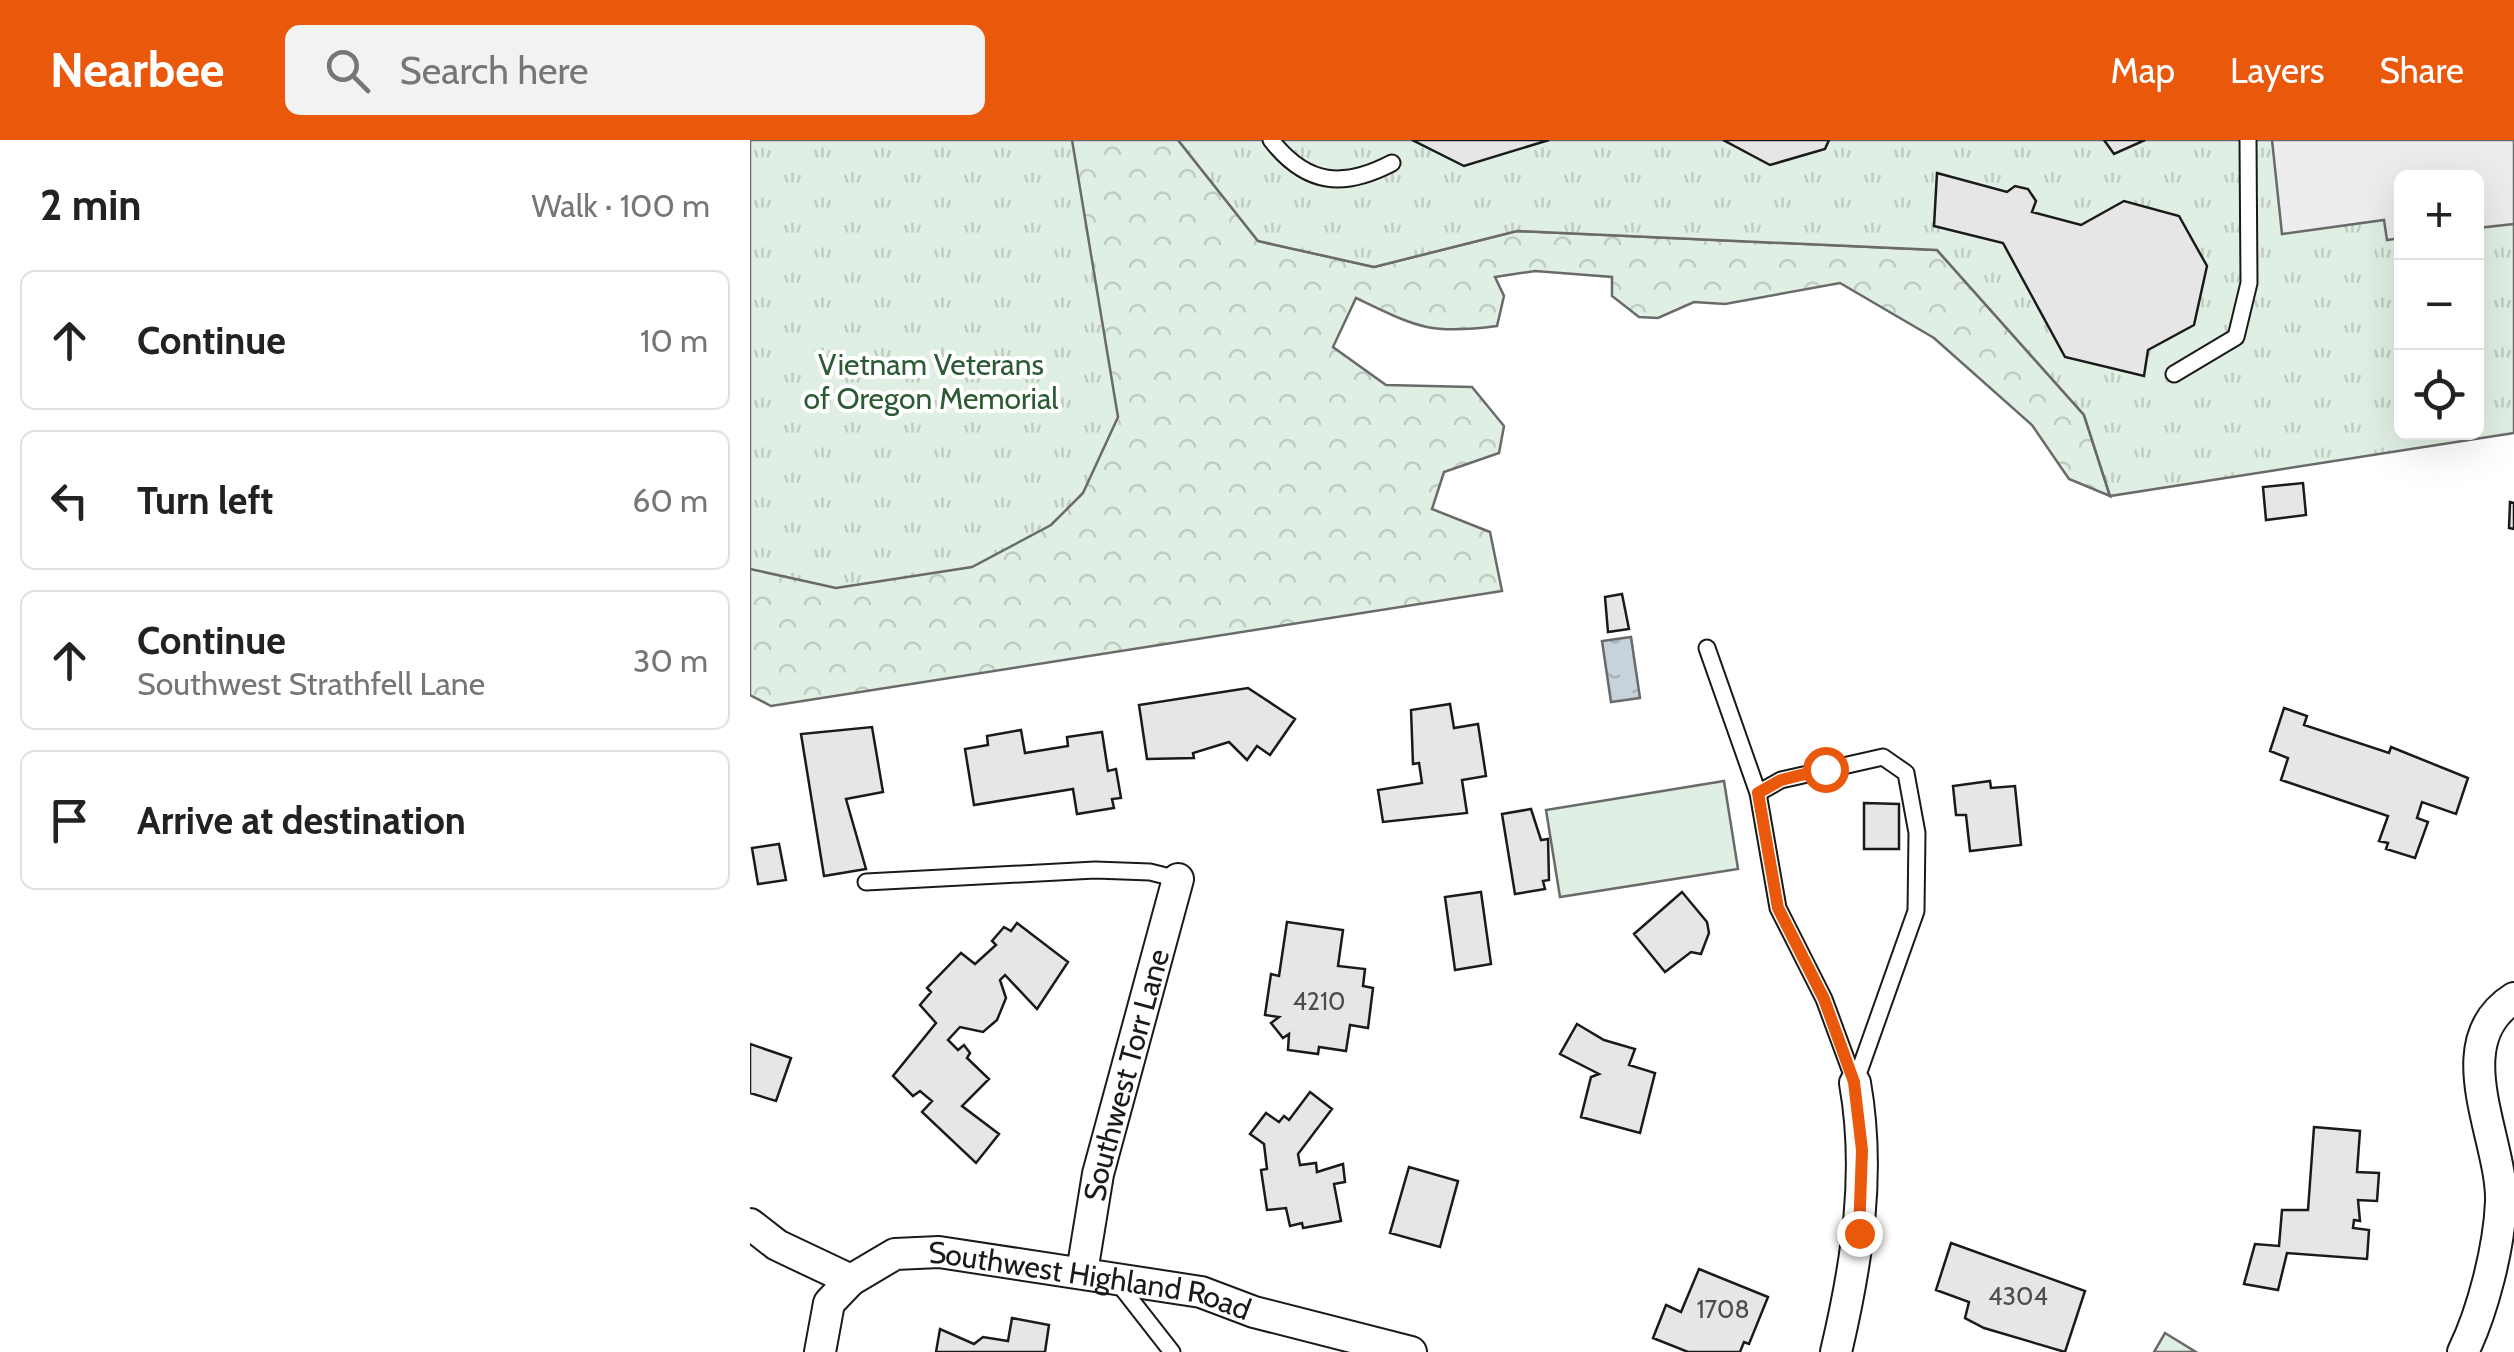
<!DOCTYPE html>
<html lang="en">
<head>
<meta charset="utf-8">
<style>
	:root { --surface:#fff; --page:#f2f2f2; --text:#222; --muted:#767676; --line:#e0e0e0; --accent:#ea580c }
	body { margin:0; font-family:Cabin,sans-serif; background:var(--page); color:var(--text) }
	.controls { position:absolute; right:30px; top:30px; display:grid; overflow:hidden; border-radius:15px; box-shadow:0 10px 40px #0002 }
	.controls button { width:90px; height:90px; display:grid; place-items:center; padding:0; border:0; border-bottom:2px solid var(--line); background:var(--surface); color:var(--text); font:50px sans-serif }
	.stop { position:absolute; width:30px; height:30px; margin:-22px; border:8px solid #ea580c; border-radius:50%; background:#fff }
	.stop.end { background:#ea580c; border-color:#fff; box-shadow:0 2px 10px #0008 }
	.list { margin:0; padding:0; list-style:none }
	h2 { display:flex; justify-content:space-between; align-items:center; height:130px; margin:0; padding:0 40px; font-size:42px }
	h2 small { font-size:32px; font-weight:400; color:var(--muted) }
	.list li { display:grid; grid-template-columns:65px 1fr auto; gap:30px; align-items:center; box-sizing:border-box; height:140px; margin:0 20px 20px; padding:0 20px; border:2px solid var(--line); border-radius:15px }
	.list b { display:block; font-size:38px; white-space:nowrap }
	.list p { margin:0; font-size:32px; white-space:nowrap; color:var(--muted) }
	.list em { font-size:32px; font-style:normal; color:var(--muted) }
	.icon { flex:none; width:55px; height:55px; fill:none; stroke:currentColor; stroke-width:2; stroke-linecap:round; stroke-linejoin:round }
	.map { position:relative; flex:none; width:1764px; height:1212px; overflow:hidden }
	header { display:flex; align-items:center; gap:60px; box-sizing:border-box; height:140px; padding:0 50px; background:var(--accent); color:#fff }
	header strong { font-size:48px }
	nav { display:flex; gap:55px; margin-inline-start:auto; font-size:35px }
	.search { width:700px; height:90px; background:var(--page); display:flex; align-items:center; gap:25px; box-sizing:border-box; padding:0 35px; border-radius:15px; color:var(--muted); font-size:38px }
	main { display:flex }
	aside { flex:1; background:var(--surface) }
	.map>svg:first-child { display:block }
	.forest { fill:url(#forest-crowns); stroke:#6a6a6a; stroke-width:2.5 }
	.park { fill:url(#park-tufts); stroke:#6a6a6a; stroke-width:2.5; fill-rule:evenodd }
	.pitch { fill:#e0efe3; stroke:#6a6a6a; stroke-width:2.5 }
	.parking { fill:#ededed; stroke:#6a6a6a; stroke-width:2.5 }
	.water { fill:url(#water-ripples); stroke:#6a6a6a; stroke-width:2.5 }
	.building { fill:#e6e6e6; stroke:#1a1a1a; stroke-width:2.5 }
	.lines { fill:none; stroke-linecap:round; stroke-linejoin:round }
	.service-casing { stroke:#1a1a1a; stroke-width:19 }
	.minor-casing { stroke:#1a1a1a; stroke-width:34 }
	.service { stroke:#fff; stroke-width:15 }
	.minor { stroke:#fff; stroke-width:30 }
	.route { stroke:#ea580c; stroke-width:12 }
	.labels { text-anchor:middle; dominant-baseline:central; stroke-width:8; stroke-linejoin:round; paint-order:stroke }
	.number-label { font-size:25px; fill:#4d4d4d }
	.park-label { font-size:30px; fill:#2b5a34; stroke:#fff }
	.street-label { font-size:30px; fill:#1a1a1a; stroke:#fff }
</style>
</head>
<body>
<header>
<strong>Nearbee</strong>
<div class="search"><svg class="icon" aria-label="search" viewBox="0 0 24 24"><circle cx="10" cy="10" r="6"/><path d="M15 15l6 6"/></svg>Search here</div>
<nav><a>Map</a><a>Layers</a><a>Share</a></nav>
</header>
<main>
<aside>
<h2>2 min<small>Walk · 100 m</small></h2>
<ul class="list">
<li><svg class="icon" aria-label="ahead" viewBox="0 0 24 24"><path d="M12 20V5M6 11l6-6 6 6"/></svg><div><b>Continue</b></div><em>10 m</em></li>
<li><svg class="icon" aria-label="left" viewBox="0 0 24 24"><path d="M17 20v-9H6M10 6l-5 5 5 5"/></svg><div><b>Turn left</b></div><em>60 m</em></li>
<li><svg class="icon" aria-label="ahead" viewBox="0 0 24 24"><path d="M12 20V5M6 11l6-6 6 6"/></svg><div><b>Continue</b><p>Southwest Strathfell Lane</p></div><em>30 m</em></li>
<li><svg class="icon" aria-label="arrive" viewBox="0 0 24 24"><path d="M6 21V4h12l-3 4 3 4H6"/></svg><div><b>Arrive at destination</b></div></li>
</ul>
</aside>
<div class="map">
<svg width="1764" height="1212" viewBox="0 0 1764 1212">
	<defs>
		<pattern id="forest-crowns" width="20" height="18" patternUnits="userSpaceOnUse" patternTransform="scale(2.5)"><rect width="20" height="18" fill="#e0efe3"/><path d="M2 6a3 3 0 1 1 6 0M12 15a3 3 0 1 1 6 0" fill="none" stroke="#c0ccc2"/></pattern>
		<pattern id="park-tufts" width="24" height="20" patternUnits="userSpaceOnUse" patternTransform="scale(2.5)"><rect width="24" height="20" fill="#e0efe3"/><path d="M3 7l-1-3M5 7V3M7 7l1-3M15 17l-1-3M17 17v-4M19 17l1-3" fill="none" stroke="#c0ccc2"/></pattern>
		<pattern id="water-ripples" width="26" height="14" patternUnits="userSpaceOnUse" patternTransform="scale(2.5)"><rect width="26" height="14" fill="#c6d2dc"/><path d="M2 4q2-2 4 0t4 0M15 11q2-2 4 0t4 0" fill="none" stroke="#aab4bc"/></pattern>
	</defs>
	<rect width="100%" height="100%" fill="#fff"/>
	<path class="forest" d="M180,0H428L508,101L624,127L767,91L1187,110L1334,275L1360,356L1319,339L1282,285L1184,198L1090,143L975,164L944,162L908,178L889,177L862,156V137L785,131L745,137L754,156L747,186C679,195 667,187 606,158L583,207L636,245L722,247L754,286L749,313L694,332L682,369L740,392L752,451L21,566L0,555V401Z"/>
	<path class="park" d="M0,0H322L368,277L333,353L301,385L222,427L86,448L0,429Z
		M428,0H1764V293L1360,356L1334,275L1187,110L767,91L624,127L508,101ZM1652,38H1726V292H1652Z"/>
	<path class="pitch" d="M974,641L988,729L810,757L796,670Z
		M1415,1193L1446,1212H1404Z"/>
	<path class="parking" d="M1522,0H1764V84L1727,88L1726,38H1652L1651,98L1637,100L1634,80L1532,94Z"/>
	<path class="water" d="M881,497L890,558L861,562L852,501Z"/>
	<path class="building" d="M662,0H799L714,26Z
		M973,0H1079L1075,9L1020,25Z
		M1354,0H1395L1364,14Z
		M1187,33L1257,52L1265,46L1278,49L1286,61L1282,72L1331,85L1374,61L1429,76L1457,126L1444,185L1398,210L1394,236L1315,217L1253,103L1184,86Z
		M1553,343L1556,375L1516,380L1513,347Z
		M1760,362L1764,363V389L1759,388Z
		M872,454L879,489L858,492L855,457Z
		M498,548L545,579L520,615L507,606L497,620L479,602L443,613L444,618L397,619L389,565Z
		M700,564L704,588L728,584L736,636L712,640L717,673L633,682L628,650L672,643L669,623L663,624L661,570Z
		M1534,568L1557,576L1554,585L1639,613L1641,607L1718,638L1706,674L1672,662L1667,678L1678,682L1665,718L1636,709L1638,703L1629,701L1638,676L1531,640L1538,618L1520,611Z
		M122,587L133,652L96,659L116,729L74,736L51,594Z
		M271,590L275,613L318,606L317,597L352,592L358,631L366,629L371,658L362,659L364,668L327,674L323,649L224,665L215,609L238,605L237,596Z
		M1240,641L1241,648L1265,646L1271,705L1220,711L1216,675H1206L1203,646Z
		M1114,663L1149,664V709H1114Z
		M781,669L791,700L798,699L799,740L793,741L795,749L765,754L752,674Z
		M29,704L36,740L8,744L2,708Z
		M731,752L741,824L705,830L695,757Z
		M932,752L957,782L959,793L951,814L941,812L915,832L884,794Z
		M537,782L593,790L588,826L615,829L613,846L623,848L618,888L600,885L596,911L569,907L568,914L538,910L539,894L533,898L521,883L529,877L515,875L521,834L529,836Z
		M267,783L318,822L287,869L255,835L250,840L256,858L247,880L233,892L210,887L198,900L208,910L214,905L220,913L217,918L239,939L212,966L249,994L226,1023L172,972L182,961L170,951L163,956L143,936L186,883L170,865L181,852L177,848L211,813L225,824L246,805L242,801L254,787L261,791Z
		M827,884L854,900L885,909L879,925L905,933L890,993L831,977L841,937L849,934L810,914Z
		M0,904L41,918L26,961L0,953Z
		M560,952L582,969L548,1014L550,1025L566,1023L567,1032L593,1024L595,1042L584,1044L591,1081L553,1088L552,1083L540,1086L536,1068L517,1070L511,1030L517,1029L514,1004L500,994L516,973L529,982L534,976L539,980Z
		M1564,987L1610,991L1607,1032L1629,1033L1627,1061L1608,1060L1610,1081L1604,1080L1603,1088L1619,1090L1617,1119L1537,1113L1528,1150L1494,1144L1505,1104L1529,1106L1532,1070H1558Z
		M659,1027L708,1041L690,1107L640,1093Z
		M1201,1103L1335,1151L1315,1212L1234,1188L1215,1178L1219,1162L1186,1150Z
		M949,1129L1018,1157L999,1204L994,1202L990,1212H938L903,1198L916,1165L931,1172Z
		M262,1178L299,1185L295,1212H186L190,1189L224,1204L233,1197L258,1201Z"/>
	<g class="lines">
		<defs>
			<path id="service" d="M521,0C557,46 594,48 642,23
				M1424,234L1486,197L1499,143L1498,0
				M957,508L1008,653L1028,768L1074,859L1105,943
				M1008,653L1031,640L1133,617L1156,633L1167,693L1166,771L1105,943
				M116,742L345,730L400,732L428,739
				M368,1143L422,1212"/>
			<g id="minor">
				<path d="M0,1084L27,1105L101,1140"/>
				<path id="s1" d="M332,1132L348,1034L428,739"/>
				<path id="s2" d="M70,1212L79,1163L101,1140L145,1114L189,1112L451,1152L504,1172L661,1212"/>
				<path d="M1086,1212C1107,1123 1121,1033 1105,943"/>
				<path d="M1713,1212C1733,1171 1749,1108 1751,1062C1753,999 1693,903 1764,858"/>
			</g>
		</defs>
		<use href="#service" class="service-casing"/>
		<use href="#minor" class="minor-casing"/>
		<use href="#service" class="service"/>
		<use href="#minor" class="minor"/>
	</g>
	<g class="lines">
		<path class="route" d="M1075,629L1031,640L1008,653L1028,768L1074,859L1104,942L1112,1010L1109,1093"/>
	</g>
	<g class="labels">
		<g class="number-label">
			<text x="569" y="861">4210</text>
			<text x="1268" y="1156">4304</text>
			<text x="973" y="1169">1708</text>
		</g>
		<g class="park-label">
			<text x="181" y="224">Vietnam Veterans<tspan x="181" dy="34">of Oregon Memorial</tspan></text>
		</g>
		<g class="street-label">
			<text stroke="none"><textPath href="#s1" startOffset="202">Southwest Torr Lane</textPath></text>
			<text stroke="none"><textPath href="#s2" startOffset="330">Southwest Highland Road</textPath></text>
		</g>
	</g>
</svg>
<div class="controls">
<button>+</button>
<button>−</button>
<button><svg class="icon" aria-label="locate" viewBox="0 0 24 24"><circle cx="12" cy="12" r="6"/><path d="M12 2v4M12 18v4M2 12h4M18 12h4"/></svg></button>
</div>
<div class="stop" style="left:1075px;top:629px"></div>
<div class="stop end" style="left:1109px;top:1093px"></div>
</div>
</main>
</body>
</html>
